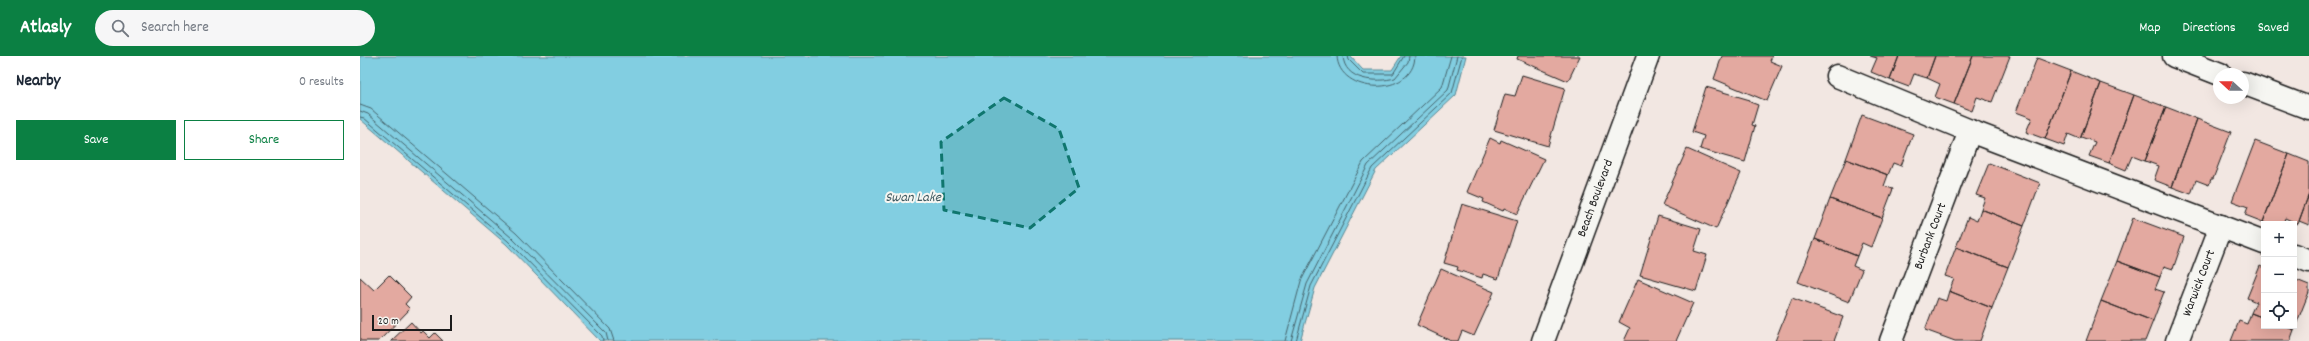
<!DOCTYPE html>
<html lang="en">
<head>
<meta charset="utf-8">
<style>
	:root { --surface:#fff; --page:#f6f6f7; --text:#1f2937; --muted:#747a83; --line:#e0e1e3; --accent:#0b8043 }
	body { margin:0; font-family:Dekko,sans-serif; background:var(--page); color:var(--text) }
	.controls { position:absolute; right:12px; bottom:12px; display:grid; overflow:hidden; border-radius:0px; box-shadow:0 4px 16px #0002 }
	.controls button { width:36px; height:36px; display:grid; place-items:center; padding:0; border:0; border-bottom:1px solid var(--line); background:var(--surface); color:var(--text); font:20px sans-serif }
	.compass { position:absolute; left:1853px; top:12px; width:36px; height:36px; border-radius:50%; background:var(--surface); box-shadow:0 4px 16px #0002; rotate:291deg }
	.scale { position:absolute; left:12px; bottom:10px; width:80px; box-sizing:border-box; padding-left:4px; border:2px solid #1c1c1c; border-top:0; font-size:11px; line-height:14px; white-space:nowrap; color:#1c1c1c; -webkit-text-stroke:3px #f6f6f2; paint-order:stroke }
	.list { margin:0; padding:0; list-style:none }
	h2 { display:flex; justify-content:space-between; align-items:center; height:52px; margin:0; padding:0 16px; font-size:17px }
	h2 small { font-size:13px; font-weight:400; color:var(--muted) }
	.actions { display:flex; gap:8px; padding:12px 16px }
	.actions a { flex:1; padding:9px 0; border:1px solid var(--accent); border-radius:0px; text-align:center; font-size:14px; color:var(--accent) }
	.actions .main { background:var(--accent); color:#fff }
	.icon { flex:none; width:22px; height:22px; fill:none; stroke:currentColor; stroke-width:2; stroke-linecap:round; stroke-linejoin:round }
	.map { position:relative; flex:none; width:1949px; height:285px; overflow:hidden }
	header { display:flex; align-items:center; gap:24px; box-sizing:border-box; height:56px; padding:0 20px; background:var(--accent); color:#fff }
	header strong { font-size:19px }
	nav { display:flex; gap:22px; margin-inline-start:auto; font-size:14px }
	.search { width:280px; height:36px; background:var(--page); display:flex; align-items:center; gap:10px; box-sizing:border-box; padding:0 14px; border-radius:22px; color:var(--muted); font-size:15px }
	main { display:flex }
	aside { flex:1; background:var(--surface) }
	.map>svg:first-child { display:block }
	.water { fill:#82cee1; stroke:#598792 }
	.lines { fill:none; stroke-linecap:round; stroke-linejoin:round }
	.shore { stroke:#45636b; stroke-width:1 }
	.building { fill:#e3a9a0; stroke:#1c1c1c }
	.minor-casing { stroke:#1c1c1c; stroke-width:25 }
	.minor { stroke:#f6f6f2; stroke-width:22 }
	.marked { fill:#0f766e; fill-opacity:0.2; stroke:#0f766e; stroke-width:3; stroke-dasharray:8 5; stroke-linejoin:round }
	.labels { text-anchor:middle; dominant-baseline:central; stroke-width:4; stroke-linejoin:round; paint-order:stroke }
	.street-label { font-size:13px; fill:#1c1c1c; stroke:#f6f6f2 }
	.water-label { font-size:14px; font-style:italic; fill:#405a61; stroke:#f6f6f2 }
</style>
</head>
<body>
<header>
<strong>Atlasly</strong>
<div class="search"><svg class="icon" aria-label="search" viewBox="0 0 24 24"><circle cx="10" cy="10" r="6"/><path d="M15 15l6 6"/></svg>Search here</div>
<nav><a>Map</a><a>Directions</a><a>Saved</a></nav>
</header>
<main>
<aside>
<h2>Nearby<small>0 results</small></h2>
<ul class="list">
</ul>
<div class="actions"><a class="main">Save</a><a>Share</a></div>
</aside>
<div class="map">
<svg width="1949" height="285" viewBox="0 0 1949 285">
	<rect width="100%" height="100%" fill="#f2e7e2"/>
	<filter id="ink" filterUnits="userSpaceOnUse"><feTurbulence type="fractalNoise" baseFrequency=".025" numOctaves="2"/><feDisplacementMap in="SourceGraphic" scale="8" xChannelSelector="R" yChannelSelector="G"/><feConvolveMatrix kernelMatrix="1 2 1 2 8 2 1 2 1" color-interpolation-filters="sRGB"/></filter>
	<g filter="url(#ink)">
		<path class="water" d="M0,0H990L1003,14H1032L1041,0H1106L1096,39L1016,114L955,232L940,285H240L146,188L0,63Z"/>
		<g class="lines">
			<path class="shore" d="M977,0C978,39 1054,42 1055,0
				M983,0C984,25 1017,27 1035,22L1048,6L1049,0
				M988,0L989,4L1003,18H1033L1044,0
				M0,49L11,53L156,177L250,273L254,285
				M0,55L8,58L152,182L246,277L248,285
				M0,61L4,62L148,185L242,280L243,285
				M925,285L941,225L1003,106L1082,31L1091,0
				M931,285L947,228L1008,109L1088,34L1097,0
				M936,285L951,230L1012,112L1092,37L1102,0"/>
		</g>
		<path class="building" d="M1158,0H1220L1208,25L1157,3Z
			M1362,0H1412L1410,5L1422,10L1407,45L1354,23Z
			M1510,0H1539L1530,24L1511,16L1517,2Z
			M1539,0H1575L1567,22L1554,18L1549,31L1530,24Z
			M1575,0H1613L1594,48L1575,41L1580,28L1567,22Z
			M1613,0H1650L1632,46L1617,41L1612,55L1594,48Z
			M1677,2L1711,15L1685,83L1666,76L1672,62L1656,56Z
			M1711,15L1741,27L1720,83L1708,78L1704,90L1685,83Z
			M1162,19L1205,32L1188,90L1134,74L1145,38L1155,40Z
			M1741,27L1774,39L1749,107L1729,100L1735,86L1721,81Z
			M1346,31L1390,44V46L1398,49L1392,69L1395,70L1385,106L1340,93L1344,80L1332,76Z
			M1774,39L1806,51L1785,105L1772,100L1766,114L1749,107Z
			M1806,51L1837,63L1812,131L1794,124L1799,110L1785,105Z
			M1502,59L1553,78L1541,110L1533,107L1528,119L1486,103Z
			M1837,63L1871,76L1853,123H1851L1849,129L1836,124L1831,138L1812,131Z
			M1130,82L1140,87L1141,84L1184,103L1157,158L1144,152L1143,155L1123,146L1124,143L1107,136Z
			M1895,85L1929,98L1903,166L1885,159L1888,151L1872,145Z
			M1327,93L1381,117L1356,173L1302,149Z
			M1929,98L1949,106V138L1938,168L1925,162L1923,168H1907L1903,166Z
			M1486,103L1528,119L1524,130L1533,133L1522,162L1470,143Z
			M1629,107L1680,127L1664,170L1621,153L1625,142L1616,139Z
			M1949,138V169L1939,165Z
			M1470,143L1522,162L1511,191L1502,187L1497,200L1455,183Z
			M1102,148L1157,165L1138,223L1123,218L1122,222L1097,214L1098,211L1084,207Z
			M1621,153L1664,170L1648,211L1596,191L1608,161L1617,165Z
			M1298,160L1341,173L1334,195L1347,199L1336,235L1280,219Z
			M1773,162L1824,181L1813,213L1804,210L1800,221L1757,205Z
			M1455,183L1497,200L1493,210L1502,214L1489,246L1438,226Z
			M1596,191L1648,211L1632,252L1589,235L1594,223L1585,220Z
			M1757,205L1800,221L1795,233L1804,236L1793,265L1741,245Z
			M1900,210L1904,212V262L1891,257L1896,246L1887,242Z
			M1081,213L1134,236L1114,280L1102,275L1098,285H1091L1057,269Z
			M29,219L51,241L45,248L50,253L19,285H0V221L14,234Z
			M1278,223L1333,247L1316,285H1264L1270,272L1259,266Z
			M1934,223L1949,229V236L1934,274L1924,270H1934Z
			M1589,235L1632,252L1620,285H1595L1565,274L1577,242L1586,245Z
			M1432,242L1483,261L1474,285H1415Z
			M1741,245L1793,265L1785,285H1726Z
			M1891,257L1904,262V270H1924L1934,274L1930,285H1871L1879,265L1887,268Z
			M51,266L61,277L63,275L70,282L75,277L83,285H31Z"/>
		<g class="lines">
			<defs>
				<g id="minor">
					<path d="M1814,0L1860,18"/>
					<path d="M1477,20L1610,75L1904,187"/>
					<path d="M1883,27L1949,52"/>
					<path d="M1934,199L1949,205"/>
					<path id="s1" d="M1183,285L1288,0"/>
					<path id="s2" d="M1531,285L1610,75"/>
					<path id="s3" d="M1817,285L1861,170"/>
				</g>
			</defs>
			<use href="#minor" class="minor-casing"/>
			<use href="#minor" class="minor"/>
		</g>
	</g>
	<path class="marked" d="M644,42L699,73L719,132L670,172L584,154L581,86Z"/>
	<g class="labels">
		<g class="street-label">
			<text stroke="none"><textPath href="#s1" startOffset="152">Beach Boulevard</textPath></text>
			<text stroke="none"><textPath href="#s2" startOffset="112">Burbank Court</textPath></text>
			<text stroke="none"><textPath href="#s3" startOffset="62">Warwick Court</textPath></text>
		</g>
		<g class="water-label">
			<text x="553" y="142">Swan Lake</text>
		</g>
	</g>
</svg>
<div class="controls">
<button>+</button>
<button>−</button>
<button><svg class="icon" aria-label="locate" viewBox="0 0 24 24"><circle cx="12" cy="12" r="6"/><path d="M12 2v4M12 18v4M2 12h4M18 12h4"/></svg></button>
</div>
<svg class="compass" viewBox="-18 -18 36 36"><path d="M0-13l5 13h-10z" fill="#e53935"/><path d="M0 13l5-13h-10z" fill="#747a83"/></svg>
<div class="scale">20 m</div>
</div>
</main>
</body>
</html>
